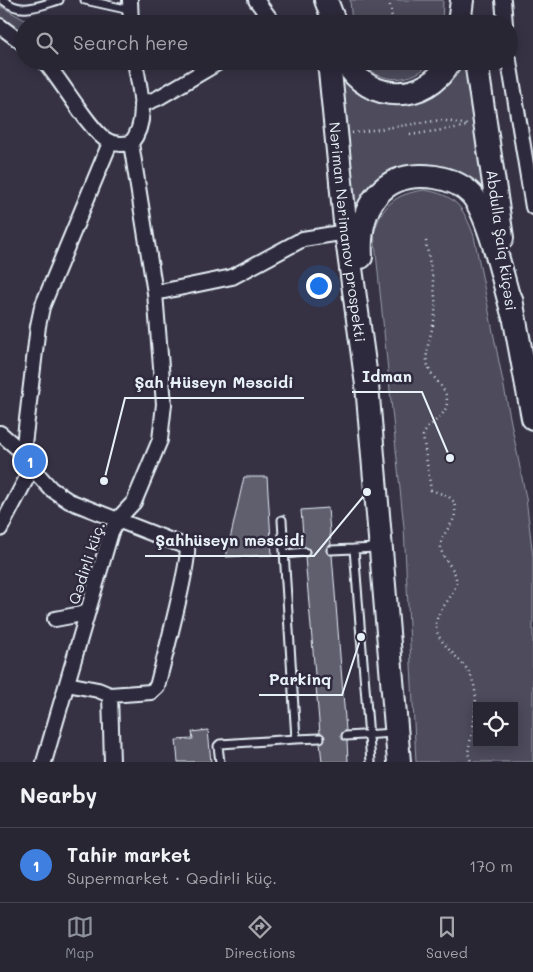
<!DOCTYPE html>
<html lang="en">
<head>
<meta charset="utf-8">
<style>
	:root { --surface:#282633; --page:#302e3b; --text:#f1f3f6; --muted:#a5a5ac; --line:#44434e; --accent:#8c9099 }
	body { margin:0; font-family:Mali,sans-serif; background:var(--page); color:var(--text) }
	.controls { position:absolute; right:15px; bottom:15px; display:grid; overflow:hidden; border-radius:0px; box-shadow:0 2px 12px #0003 }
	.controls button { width:45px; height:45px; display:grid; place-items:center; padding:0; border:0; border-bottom:1px solid var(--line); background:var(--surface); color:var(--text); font:25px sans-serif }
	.you { position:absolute; left:318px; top:285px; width:18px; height:18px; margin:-12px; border:4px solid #fff; border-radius:50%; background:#1a73e8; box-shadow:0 0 0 8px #1a73e833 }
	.badge { display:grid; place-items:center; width:32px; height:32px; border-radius:50%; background:var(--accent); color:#fff; font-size:16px; font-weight:700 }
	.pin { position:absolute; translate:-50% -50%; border:2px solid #fff; box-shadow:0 1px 5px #0006 }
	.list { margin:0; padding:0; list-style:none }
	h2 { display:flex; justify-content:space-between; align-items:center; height:65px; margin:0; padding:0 20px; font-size:21px }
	h2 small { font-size:16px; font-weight:400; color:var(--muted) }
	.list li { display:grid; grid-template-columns:32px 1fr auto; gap:15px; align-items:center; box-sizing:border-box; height:75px; padding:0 20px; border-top:1px solid var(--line) }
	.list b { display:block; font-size:19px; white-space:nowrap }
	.list p { margin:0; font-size:16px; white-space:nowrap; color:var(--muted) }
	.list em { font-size:16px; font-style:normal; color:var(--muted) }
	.icon { flex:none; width:28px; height:28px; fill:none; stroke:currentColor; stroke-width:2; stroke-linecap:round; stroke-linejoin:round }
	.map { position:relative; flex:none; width:533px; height:762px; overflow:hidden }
	.search { position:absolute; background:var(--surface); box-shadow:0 2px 12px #0003; left:15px; right:15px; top:15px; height:55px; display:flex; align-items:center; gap:12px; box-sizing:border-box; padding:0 18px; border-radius:28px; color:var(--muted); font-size:19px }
	.sheet { height:140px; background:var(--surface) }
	nav { display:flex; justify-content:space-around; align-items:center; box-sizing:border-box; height:70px; border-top:1px solid var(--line); background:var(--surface); font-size:14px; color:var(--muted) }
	nav a { display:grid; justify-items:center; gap:2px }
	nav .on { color:var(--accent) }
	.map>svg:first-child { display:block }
	.green { fill:#4d4b5c; stroke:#9a9eaa; fill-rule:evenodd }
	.building { fill:#605e6e; stroke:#e8f1f8 }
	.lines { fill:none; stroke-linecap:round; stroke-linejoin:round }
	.lane-casing { stroke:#e8f1f8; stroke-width:11 }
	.street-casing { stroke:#e8f1f8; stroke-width:18 }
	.primary-casing { stroke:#e8f1f8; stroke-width:26 }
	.path { stroke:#e8f1f8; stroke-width:2.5; stroke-dasharray:1 4; stroke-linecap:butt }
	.lane { stroke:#2f2a3d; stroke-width:7 }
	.street { stroke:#2f2a3d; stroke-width:14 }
	.primary { stroke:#2f2a3d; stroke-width:22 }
	.labels { text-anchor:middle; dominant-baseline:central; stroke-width:5; stroke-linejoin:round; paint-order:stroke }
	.street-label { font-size:15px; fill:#e8f1f8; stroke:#2f2a3d }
	.leader { fill:none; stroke:#e8f1f8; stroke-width:2 }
	.callout-dot { fill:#e8f1f8; stroke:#2f2a3d; stroke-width:2 }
	.callout-label { font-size:16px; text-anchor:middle; font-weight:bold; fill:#e8f1f8; stroke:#2f2a3d; stroke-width:5; stroke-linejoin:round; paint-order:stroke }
</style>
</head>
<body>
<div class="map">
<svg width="533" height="762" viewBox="0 0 533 762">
	<rect width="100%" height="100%" fill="#363244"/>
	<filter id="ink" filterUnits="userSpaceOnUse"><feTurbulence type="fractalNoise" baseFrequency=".02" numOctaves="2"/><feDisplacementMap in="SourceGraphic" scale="10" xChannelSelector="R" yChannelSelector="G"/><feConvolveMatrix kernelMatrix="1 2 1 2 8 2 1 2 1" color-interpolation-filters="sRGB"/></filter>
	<g filter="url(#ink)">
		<path class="green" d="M350,0H443L442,24H352Z
			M0,6L32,24H24V35L0,19Z
			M362,61H432C415,83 378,86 362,61Z
			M460,61H466L486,201C478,193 469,181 459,174C428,155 380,163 361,197C357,204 355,214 352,222L337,69L349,86L372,101L415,102L431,95Z
			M424,190C456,195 463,207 474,236L526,498L533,557V762H416L404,528L374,233C382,205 395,194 424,190ZM477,706H514V743H477Z"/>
		<path class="building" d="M244,477H267L272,555L226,557Z
			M328,508L331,545L326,551L332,555L346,731L341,737L347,741L348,762H322L320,743L325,737L320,733L305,557L310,552L309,549L304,547L301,510Z
			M208,730L211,762H178L176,740L193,739L192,732Z"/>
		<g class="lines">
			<defs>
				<path id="lane" d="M3,0C21,15 38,6 59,0
					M85,0L130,10
					M354,549L371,762
					M331,550L377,548
					M285,554L305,552
					M346,736L394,733
					M296,739L320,738
					M220,762L218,746L220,744L296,739L282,520"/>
				<path id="street" d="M130,0L131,24
					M256,0L274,24
					M503,0L505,24
					M0,26L24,44
					M44,61C60,78 91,133 108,141C116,145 123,144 131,143C150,120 139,88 135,61
					M509,61L533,207
					M141,105L158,98L221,61
					M155,293L232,277L303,239L346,232
					M0,433L23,453L32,468L51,489L69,501L187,547C191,558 162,667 157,687L151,692L110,695
					M23,453L38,326L42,307L110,143
					M0,529L32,468
					M55,619L87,613
					M67,684L98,690L110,695L112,762
					M44,762L111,532L118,519L134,502L160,440L164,404L155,293L131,143"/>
				<g id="primary">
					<path d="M326,0L335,24"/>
					<path d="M459,24L462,0"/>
					<path id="s1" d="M329,61L346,232L367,385L399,762"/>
					<path d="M345,61C368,104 427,104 450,61"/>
					<path d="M476,61L502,238"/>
					<path d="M361,257C358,208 381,169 435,177C448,179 463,185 472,195C490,217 504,284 513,314"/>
					<path d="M511,299L533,418"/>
				</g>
			</defs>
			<use href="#lane" class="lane-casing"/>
			<use href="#street" class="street-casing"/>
			<use href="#primary" class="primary-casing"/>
			<path class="path" d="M389,0L393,24
				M398,61V68
				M352,133L441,120L468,125
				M410,135L468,126
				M426,241C429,264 437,290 435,313C434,330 423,350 428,366C432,380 448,387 447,403C445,419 428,422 423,436L431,490L448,496L454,502C455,507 456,513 454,518C450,528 440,536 441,548C442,561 458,569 456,583C454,598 437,609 436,624C435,643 462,658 470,674C482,698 472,728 468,753L471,762"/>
			<use href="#lane" class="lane"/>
			<use href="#street" class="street"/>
			<use href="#primary" class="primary"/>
		</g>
	</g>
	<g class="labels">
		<g class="street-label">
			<text stroke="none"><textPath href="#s1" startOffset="172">Nəriman Nərimanov prospekti</textPath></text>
			<text transform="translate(502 240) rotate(82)">Abdulla Şaiq küçəsi</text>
			<text transform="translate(86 563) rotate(-72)">Qədirli küç.</text>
		</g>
	</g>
	<path class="leader" d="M450 458L422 392H352M104 481L125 398H304M367 492L314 556H145M361 637L342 695H259"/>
	<g class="callout-dot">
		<circle cx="450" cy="458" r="5"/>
		<circle cx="104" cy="481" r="5"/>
		<circle cx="367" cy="492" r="5"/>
		<circle cx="361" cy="637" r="5"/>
	</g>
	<g class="callout-label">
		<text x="387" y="382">Idman</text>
		<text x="214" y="388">Şah Hüseyn Məscidi</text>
		<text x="230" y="546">Şahhüseyn məscidi</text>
		<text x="300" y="685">Parkinq</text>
	</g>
</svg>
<div class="controls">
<button><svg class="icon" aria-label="locate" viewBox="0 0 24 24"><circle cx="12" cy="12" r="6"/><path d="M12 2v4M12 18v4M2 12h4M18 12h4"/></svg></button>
</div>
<div class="you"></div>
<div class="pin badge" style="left:30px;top:461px;background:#3f7fe0">1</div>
<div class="search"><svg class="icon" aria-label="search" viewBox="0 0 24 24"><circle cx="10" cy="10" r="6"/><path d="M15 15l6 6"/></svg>Search here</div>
</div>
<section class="sheet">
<h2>Nearby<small></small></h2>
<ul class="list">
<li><span class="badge" style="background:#3f7fe0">1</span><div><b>Tahir market</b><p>Supermarket · Qədirli küç.</p></div><em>170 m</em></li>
</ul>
</section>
<nav>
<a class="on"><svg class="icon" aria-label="map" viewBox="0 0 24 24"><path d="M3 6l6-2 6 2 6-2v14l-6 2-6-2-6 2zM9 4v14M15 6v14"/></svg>Map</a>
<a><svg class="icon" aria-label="directions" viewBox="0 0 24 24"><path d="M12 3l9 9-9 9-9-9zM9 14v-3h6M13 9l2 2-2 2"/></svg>Directions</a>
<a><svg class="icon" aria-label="saved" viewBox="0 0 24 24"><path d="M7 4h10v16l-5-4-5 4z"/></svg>Saved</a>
</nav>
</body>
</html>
